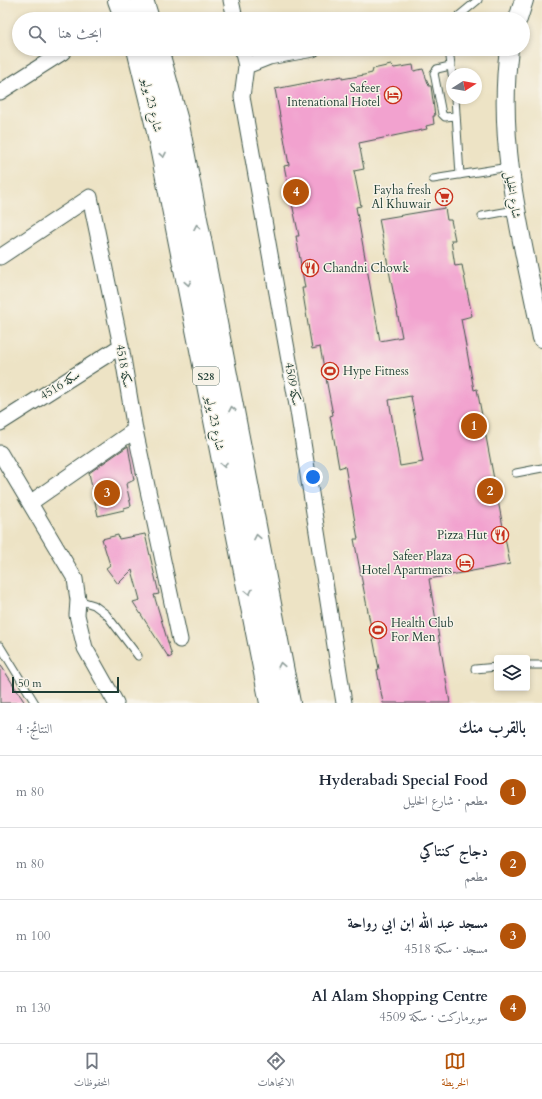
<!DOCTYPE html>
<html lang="ar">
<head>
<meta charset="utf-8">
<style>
	:root { --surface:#fff; --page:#f6f6f7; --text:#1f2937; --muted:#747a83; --line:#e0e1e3; --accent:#b45309 }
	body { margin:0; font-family:Cardo,Amiri,serif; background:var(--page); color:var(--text); direction:rtl }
	.controls { position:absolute; right:12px; bottom:12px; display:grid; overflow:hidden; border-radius:4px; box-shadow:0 2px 6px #0003 }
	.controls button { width:36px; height:36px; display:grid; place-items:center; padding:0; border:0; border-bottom:1px solid var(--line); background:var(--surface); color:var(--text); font:20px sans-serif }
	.compass { position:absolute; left:446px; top:68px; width:36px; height:36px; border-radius:50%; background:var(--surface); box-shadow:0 2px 6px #0003; rotate:79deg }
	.scale { position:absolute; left:12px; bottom:10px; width:107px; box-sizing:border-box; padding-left:4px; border:2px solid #1f3d34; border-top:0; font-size:11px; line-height:14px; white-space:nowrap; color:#1f3d34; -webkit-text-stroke:3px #f7f3e8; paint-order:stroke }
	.you { position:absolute; left:313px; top:477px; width:14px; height:14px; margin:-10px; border:3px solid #fff; border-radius:50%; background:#1a73e8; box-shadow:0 0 0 6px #1a73e833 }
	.badge { display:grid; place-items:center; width:26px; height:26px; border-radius:50%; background:var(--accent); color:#fff; font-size:13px; font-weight:700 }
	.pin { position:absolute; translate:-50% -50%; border:2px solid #fff; box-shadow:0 1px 4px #0006 }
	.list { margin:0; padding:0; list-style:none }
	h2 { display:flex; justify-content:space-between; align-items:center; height:52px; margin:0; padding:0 16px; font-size:17px }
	h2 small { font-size:13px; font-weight:400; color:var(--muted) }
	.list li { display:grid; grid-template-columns:26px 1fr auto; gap:12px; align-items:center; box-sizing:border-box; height:72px; padding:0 16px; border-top:1px solid var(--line) }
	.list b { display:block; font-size:15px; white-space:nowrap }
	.list p { margin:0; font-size:13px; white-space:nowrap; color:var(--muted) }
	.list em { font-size:13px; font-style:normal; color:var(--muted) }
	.icon { flex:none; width:22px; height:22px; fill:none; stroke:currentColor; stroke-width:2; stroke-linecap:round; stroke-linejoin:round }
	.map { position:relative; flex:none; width:542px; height:703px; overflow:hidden; direction:ltr }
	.search { position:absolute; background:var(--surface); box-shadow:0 2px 6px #0003; left:12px; right:12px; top:12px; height:44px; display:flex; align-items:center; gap:10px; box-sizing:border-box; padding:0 14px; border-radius:22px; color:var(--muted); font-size:15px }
	.sheet { height:340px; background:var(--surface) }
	nav { display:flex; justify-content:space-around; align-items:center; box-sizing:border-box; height:56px; border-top:1px solid var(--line); background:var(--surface); font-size:11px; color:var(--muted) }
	nav a { display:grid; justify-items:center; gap:2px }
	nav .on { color:var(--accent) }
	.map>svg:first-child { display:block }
	.building { fill:#f2a2cf; fill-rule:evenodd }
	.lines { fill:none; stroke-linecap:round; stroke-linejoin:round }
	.service-casing { stroke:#3e564a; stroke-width:9 }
	.minor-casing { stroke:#3e564a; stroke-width:17 }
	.tertiary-casing { stroke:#3e564a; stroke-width:20 }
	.primary-casing { stroke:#3e564a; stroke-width:24 }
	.service { stroke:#fff; stroke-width:7 }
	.minor { stroke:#fff; stroke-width:15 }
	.tertiary { stroke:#fff; stroke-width:18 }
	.primary { stroke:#fff; stroke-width:22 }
	.oneway { stroke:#8f9e9a }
	.labels { text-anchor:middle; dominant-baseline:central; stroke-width:3; stroke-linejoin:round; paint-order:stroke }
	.shield { fill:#f7f3e8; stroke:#60746a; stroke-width:1 }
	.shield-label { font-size:11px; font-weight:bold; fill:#1f3d34 }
	.poi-label { font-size:12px; fill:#1f3d34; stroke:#f7f3e8; text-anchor:end }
	.street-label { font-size:12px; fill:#1f3d34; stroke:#f7f3e8 }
</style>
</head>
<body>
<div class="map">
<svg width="542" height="703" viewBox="0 0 542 703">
	<rect width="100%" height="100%" fill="#f7f3e8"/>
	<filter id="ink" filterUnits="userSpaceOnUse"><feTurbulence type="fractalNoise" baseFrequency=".025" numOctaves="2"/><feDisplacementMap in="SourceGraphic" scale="8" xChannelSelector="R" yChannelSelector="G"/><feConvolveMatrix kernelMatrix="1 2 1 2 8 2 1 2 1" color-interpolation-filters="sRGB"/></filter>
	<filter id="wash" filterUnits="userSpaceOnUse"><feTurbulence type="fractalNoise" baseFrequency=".012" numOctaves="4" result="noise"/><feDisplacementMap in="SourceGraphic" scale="16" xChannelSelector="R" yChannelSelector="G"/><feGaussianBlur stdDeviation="0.9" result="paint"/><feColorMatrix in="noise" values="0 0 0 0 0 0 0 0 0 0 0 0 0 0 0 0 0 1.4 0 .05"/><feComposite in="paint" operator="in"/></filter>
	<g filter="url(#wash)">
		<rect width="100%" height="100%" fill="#ede3c5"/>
		<g id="blocks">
			<path class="building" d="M391,65L394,68L413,65L414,71L423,69L429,86H431L435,116H433L434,124L426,126L427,129L359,143L364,169L354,171L361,206L356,207L380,341L402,337L379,219L445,208L447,220H451L455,240H451L455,266L462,265L472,316L461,319L474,390L477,389L510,564L429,579L450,703H383L377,670L379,669L354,539H358L345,466L339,468L330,416L333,415L320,347L312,349L302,288H305L296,236H299L284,166L289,165L275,89L342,76V79L364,75L372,73L373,69ZM411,396L423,462L400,466L389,400Z
				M128,446L134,480L126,484L131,506L124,508V510L98,516L89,473Z
				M145,534L159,594L154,595L172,656L169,658L133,602L140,600L132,570L118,584L106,568L110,565L102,539L118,535L119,539Z
				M0,664L25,703H0Z"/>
		</g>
	</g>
	<g filter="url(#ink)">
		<use href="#blocks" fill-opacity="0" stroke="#3e564a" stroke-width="1"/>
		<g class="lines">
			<defs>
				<path id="service" d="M455,19L478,0
					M449,49L452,74
					M450,66L437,69L434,73L442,114L445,117L455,116
					M455,98L460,175
					M433,179L509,167
					M482,216L515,210
					M516,473L542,468
					M78,600L94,605L106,614L138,656
					M0,646L35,703
					M527,665H542
					M475,669L497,667"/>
				<path id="minor" d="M231,0L235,19
					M242,49L246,66L242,97L298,411L344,703
					M246,66L269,57L313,49
					M0,92L63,52
					M0,257L90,197L121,346L135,430L180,640
					M0,423L121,346
					M0,453L75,579L78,600L77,615L85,648L116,703
					M30,503L135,430"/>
				<path id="tertiary" d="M518,19L524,0
					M509,49C496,148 523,242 542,338"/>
				<path id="primary" d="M119,0L126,19
					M142,0L148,19
					M138,49L157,127L271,703
					M157,49L178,125L289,703"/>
			</defs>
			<use href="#service" class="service-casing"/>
			<use href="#minor" class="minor-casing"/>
			<use href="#tertiary" class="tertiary-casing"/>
			<use href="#primary" class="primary-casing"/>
			<use href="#service" class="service"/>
			<use href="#minor" class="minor"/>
			<use href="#tertiary" class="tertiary"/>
			<use href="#primary" class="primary"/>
		</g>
		<defs><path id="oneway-chevron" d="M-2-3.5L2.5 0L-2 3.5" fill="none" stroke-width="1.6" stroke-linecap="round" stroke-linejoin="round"/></defs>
		<g class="oneway">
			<use href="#oneway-chevron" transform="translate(163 155) rotate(79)"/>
			<use href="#oneway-chevron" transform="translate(197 227) rotate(-101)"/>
			<use href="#oneway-chevron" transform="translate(188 283) rotate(79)"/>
			<use href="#oneway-chevron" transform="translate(232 409) rotate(-101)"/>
			<use href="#oneway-chevron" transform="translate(224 465) rotate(79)"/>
			<use href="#oneway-chevron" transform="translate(257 537) rotate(-101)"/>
			<use href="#oneway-chevron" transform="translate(249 592) rotate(78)"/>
			<use href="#oneway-chevron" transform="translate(281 665) rotate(-101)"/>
		</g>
	</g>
	<defs>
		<symbol id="hotel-ring" viewBox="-11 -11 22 22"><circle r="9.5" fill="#f7f3e8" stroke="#c8321e" stroke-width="1.5"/><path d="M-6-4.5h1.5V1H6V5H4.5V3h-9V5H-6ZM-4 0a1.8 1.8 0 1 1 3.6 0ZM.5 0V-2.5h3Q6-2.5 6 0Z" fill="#c8321e"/></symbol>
		<symbol id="supermarket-ring" viewBox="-11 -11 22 22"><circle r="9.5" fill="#f7f3e8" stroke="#c8321e" stroke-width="1.5"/><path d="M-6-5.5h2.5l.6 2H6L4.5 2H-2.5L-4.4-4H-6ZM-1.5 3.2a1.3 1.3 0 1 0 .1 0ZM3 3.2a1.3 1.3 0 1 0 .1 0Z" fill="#c8321e"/></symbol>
		<symbol id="restaurant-ring" viewBox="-11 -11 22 22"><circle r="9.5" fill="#f7f3e8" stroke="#c8321e" stroke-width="1.5"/><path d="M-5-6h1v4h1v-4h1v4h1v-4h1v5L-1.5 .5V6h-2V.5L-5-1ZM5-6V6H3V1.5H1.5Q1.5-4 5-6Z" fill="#c8321e"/></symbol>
		<symbol id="stadium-ring" viewBox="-11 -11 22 22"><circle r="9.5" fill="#f7f3e8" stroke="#c8321e" stroke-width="1.5"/><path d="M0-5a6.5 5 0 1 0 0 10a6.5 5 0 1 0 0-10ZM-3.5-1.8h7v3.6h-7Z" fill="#c8321e"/></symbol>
	</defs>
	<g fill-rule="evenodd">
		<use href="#hotel-ring" x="383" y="85" width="20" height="20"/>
		<use href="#supermarket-ring" x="434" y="187" width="20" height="20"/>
		<use href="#restaurant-ring" x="300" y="258" width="20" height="20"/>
		<use href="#stadium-ring" x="320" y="361" width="20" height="20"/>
		<use href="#restaurant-ring" x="490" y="525" width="20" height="20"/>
		<use href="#hotel-ring" x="455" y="553" width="20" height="20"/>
		<use href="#stadium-ring" x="368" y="620" width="20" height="20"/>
	</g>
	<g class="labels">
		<rect class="shield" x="193" y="367" width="26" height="18" rx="3"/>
		<g class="shield-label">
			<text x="206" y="376">S28</text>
		</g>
		<g class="poi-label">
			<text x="380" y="88">Safeer<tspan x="380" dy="14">Intenational Hotel</tspan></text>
			<text x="431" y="190">Fayha fresh<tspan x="431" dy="14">Al Khuwair</tspan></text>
			<text x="323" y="268" text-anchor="start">Chandni Chowk</text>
			<text x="343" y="371" text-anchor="start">Hype Fitness</text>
			<text x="487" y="535">Pizza Hut</text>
			<text x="452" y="556">Safeer Plaza<tspan x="452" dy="14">Hotel Apartments</tspan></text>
			<text x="391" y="623" text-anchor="start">Health Club<tspan x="391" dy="14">For Men</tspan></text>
		</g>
		<g class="street-label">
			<text transform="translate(152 105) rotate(77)">شارع 23 يوليو</text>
			<text transform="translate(513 195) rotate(81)">شارع الخليل</text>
			<text transform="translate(124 366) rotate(80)">سكة 4518</text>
			<text transform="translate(293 384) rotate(80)">سكة 4509</text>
			<text transform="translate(60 385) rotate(-32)">سكة 4516</text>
			<text transform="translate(215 423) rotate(79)">شارع 23 يوليو</text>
		</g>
	</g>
</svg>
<div class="controls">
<button><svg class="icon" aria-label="layers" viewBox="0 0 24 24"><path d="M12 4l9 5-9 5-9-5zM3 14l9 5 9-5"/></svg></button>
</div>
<svg class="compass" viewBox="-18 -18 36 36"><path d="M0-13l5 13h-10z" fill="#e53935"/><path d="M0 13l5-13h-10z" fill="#747a83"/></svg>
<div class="scale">50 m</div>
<div class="you"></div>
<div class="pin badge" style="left:474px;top:426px">1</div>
<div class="pin badge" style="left:490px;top:491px">2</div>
<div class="pin badge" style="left:107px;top:493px">3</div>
<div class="pin badge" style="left:296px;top:192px">4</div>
<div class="search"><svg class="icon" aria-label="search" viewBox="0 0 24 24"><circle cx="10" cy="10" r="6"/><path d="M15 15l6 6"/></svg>ابحث هنا</div>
</div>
<section class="sheet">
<h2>بالقرب منك<small>النتائج: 4</small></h2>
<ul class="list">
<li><span class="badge">1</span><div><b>Hyderabadi Special Food</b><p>مطعم · شارع الخليل</p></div><em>80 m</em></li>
<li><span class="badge">2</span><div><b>دجاج كنتاكي</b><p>مطعم</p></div><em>80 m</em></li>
<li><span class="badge">3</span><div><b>مسجد عبد الله ابن ابي رواحة</b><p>مسجد · سكة 4518</p></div><em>100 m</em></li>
<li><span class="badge">4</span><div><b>Al Alam Shopping Centre</b><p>سوبرماركت · سكة 4509</p></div><em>130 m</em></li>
</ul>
</section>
<nav>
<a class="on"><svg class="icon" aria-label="map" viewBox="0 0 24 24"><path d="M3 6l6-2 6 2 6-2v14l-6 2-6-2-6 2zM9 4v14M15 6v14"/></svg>الخريطة</a>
<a><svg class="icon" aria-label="directions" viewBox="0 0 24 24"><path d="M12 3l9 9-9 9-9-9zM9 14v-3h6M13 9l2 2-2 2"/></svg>الاتجاهات</a>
<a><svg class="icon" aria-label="saved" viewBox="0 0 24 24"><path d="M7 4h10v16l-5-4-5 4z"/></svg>المحفوظات</a>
</nav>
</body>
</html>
